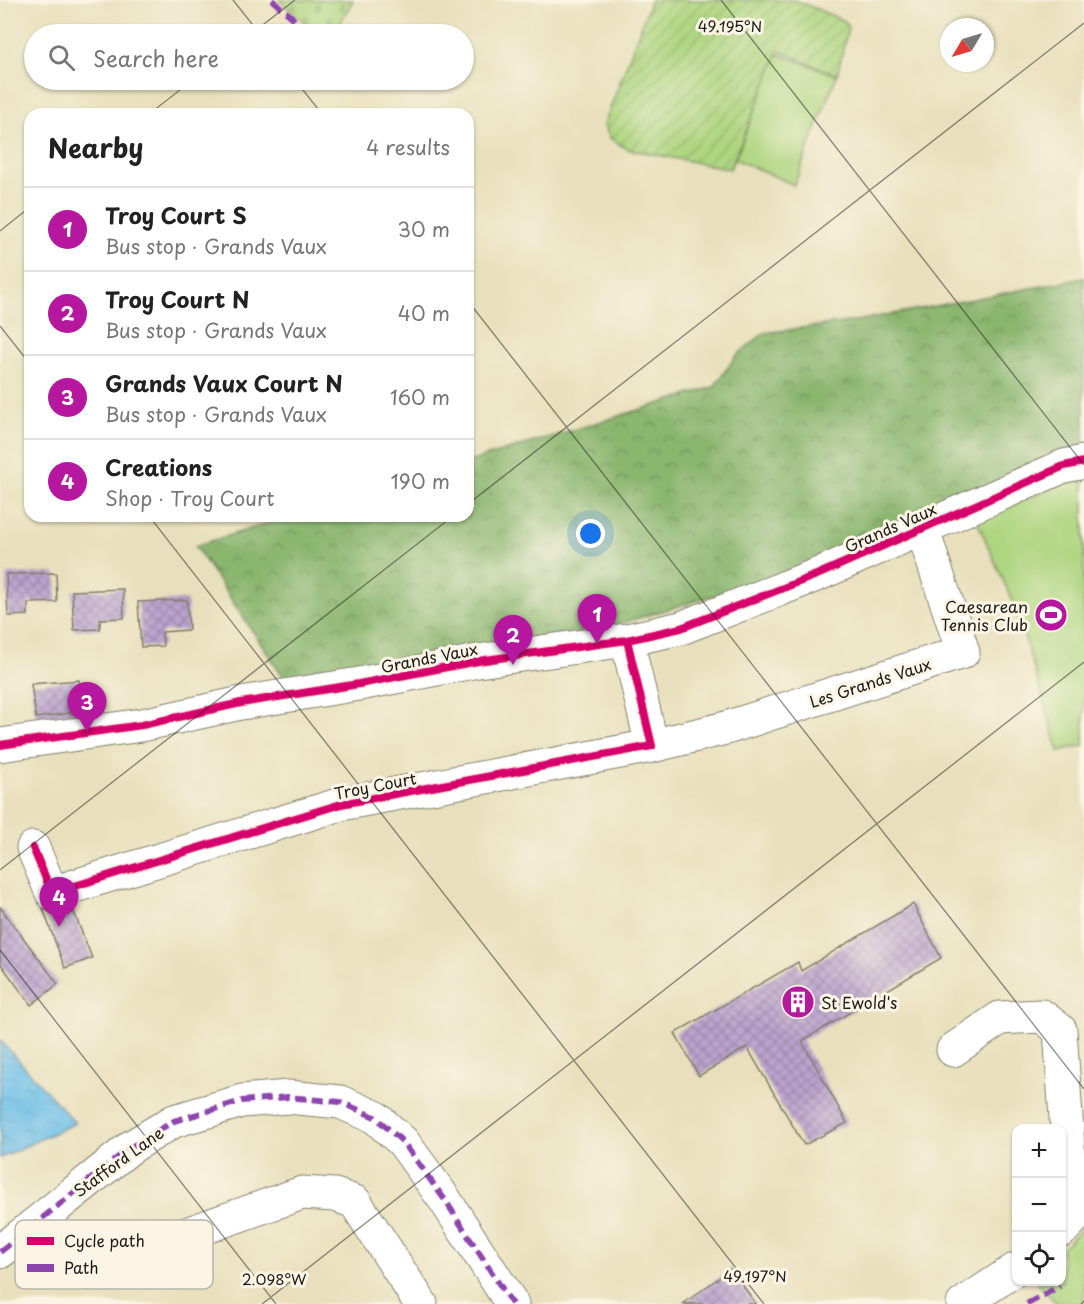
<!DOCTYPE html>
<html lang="en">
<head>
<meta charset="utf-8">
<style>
	:root { --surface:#fff; --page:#f6f6f6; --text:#222; --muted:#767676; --line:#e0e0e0; --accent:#b5179e }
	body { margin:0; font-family:"Playpen Sans",sans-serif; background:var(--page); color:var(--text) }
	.controls { position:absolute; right:18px; bottom:18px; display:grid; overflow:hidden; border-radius:12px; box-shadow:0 2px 4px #0004 }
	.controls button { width:54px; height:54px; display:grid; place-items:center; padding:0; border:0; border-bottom:2px solid var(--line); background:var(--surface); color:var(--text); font:30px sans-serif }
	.compass { position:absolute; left:940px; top:18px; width:54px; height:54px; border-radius:50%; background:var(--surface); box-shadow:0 2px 4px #0004; rotate:232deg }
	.you { position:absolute; left:591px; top:534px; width:21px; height:21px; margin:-15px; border:4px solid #fff; border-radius:50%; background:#1a73e8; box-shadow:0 0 0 9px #1a73e833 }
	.badge { display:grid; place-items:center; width:39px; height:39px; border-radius:50%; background:var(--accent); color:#fff; font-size:20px; font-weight:700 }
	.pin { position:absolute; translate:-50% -50px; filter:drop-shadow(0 2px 3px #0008) }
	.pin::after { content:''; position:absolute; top:32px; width:21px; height:18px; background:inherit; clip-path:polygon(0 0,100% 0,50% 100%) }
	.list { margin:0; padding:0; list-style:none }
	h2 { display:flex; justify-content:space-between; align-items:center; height:78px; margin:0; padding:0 24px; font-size:26px }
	h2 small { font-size:20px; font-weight:400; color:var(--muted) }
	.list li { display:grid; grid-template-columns:39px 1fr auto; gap:18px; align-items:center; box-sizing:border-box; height:84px; padding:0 24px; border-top:2px solid var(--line) }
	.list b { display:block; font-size:22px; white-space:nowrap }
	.list p { margin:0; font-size:20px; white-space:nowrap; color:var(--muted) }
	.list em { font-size:20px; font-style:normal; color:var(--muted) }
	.icon { flex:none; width:33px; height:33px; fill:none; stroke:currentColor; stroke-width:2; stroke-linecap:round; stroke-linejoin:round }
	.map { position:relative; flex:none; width:1084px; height:1304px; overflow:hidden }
	.search { position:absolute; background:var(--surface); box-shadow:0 2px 4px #0004; left:24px; top:24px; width:450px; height:66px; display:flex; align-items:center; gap:15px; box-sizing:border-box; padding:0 21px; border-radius:33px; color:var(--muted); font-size:22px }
	.panel { position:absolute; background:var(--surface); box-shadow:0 2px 4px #0004; left:24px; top:108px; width:450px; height:414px; border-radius:18px }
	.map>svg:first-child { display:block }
	.green { fill:#aed580; stroke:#65784e; stroke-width:1.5 }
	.forest { fill:url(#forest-crowns); stroke:#536945; stroke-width:1.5 }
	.cemetery { fill:url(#cemetery-stones); stroke:#65784e; stroke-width:1.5 }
	.garden { fill:url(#garden-furrows); stroke:#65784e; stroke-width:1.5 }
	.water { fill:url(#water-ripples); stroke:#446d82; stroke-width:1.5 }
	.building { fill:url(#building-cross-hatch) }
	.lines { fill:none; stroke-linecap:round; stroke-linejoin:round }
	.minor-casing { stroke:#827e6c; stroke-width:35 }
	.major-casing { stroke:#827e6c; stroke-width:35 }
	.minor { stroke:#fff; stroke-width:33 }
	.major { stroke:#fff; stroke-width:33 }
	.quiet { stroke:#8e44ad; stroke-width:6; stroke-dasharray:12 6; stroke-linecap:butt }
	.cycleway-casing { stroke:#fcf5e5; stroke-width:11 }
	.cycleway { stroke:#d6006c; stroke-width:8 }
	.ticks { fill:none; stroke:#1c1c1c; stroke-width:1.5; stroke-opacity:0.45 }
	.labels { text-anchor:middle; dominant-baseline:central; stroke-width:6; stroke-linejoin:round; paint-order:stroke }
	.street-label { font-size:16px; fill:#1c1c1c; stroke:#fcf5e5 }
	.poi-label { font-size:16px; fill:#1c1c1c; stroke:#fcf5e5; text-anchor:end }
	.key { fill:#fcf5e5; stroke:#b9b4a9; stroke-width:1.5 }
	.key-label { font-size:16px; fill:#1c1c1c }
	.ticks-label { font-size:15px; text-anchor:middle; fill:#1c1c1c; stroke:#fcf5e5; stroke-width:6; stroke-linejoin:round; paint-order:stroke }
</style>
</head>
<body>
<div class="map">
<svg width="1084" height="1304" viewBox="0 0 1084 1304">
	<defs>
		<pattern id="forest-crowns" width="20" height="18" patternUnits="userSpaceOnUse" patternTransform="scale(1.5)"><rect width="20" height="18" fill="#8ab66e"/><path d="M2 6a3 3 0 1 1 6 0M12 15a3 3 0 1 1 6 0" fill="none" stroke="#70935a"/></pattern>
		<pattern id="cemetery-stones" width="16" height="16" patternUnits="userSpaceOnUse" patternTransform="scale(1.5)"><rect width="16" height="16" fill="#aed580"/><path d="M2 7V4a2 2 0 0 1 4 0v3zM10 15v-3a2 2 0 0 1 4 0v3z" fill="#95b66e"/></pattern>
		<pattern id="garden-furrows" width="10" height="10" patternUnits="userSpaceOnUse" patternTransform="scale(1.5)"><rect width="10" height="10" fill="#aed580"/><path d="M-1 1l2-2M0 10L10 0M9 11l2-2" fill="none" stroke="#95b66e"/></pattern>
		<pattern id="water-ripples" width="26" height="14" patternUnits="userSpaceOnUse" patternTransform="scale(1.5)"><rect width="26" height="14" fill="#6bbee7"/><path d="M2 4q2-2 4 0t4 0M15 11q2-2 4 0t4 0" fill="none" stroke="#5ca3c6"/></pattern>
		<pattern id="building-cross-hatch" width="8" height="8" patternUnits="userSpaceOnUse" patternTransform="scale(1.5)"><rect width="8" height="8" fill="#bba4cf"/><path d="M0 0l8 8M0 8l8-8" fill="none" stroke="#9785a7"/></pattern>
	</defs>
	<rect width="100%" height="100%" fill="#fcf5e5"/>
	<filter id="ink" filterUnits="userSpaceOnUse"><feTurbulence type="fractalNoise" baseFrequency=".0167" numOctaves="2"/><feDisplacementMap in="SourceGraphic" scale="12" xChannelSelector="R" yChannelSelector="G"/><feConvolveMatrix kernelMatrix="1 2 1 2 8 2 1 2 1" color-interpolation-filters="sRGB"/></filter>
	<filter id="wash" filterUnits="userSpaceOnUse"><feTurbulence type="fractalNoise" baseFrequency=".008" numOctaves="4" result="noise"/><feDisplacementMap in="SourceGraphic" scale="24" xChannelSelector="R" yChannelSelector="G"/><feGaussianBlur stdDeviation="1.35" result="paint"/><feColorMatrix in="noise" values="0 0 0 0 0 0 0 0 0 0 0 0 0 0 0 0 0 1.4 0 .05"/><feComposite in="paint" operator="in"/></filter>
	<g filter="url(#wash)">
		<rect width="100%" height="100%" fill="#e8e0bc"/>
		<path class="green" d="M777,54L837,75L794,185L735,159Z
			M1084,479V745L1059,751L1016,609L977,521L1069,480Z
			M1084,1226V1304H1058L1035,1282H1062V1248Z"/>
		<path class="forest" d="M1084,278V447L775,577L609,627L287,682L195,546L293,516H468V462L714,387L736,356L764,333L856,321Z"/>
		<path class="cemetery" d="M279,0H353L334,34H317Z"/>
		<path class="garden" d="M651,0H795L845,21L848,28L837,75L779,51L730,169L627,149L610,138L604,125Z"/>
		<path class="water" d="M0,1040L75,1123L0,1158Z"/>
		<g id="blocks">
			<path class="building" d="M56,573L57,602L28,603V615L8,616L6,574Z
				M123,589L124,618L100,619V629L74,630L72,591Z
				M187,600L189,630L162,632L163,646L141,647L138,602Z
				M79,680L83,711L36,718L31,684Z
				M913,904L941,958L802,1041L847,1123L804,1145L747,1047L699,1076L675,1033L798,962L801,971Z
				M0,907L58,984L31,1005L0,963Z
				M72,907L92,958L65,968L43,909L49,911H57Z
				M731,1269L756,1304H683Z"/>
		</g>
	</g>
	<g filter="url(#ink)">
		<use href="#blocks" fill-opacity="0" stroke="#827e6c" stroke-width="1.5"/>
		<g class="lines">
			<defs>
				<path id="minor" d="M0,745L142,725L241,703L359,684L478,661L627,640L681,628L819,574L1064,466L1084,462
					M652,746L726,728L963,652L922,528
					M33,848L52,893L341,804L652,746L627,640
					M953,1050L1000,1018L1042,1016L1060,1030L1070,1176L1082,1210
					M141,1250L302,1193L335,1195L355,1202L421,1304
					M0,1252L131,1147L174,1121L242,1101L288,1097L340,1102L375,1117L403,1142L445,1200L512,1304"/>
				<path id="major" d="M1062,1230L1084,1208
					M963,1304L1016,1269"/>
			</defs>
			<use href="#minor" class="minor-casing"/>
			<use href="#major" class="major-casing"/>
			<use href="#minor" class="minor"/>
			<use href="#major" class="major"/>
			<path class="quiet" d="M272,0L291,16L305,34
				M0,1252L131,1147L174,1121L242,1101L288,1097L340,1102L375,1117L403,1142L445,1200L512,1304
				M1027,1304L1060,1286"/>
			<defs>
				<path id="cycleway" d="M0,745L142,725L241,703L359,684L478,661L627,640L681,628L819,574L1064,466L1084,462
					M33,848L52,893L341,804L652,746L627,640"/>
			</defs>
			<use href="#cycleway" class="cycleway-casing"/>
			<use href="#cycleway" class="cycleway"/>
		</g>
	</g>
	<path class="ticks" d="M233,0L260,34M721,0L1084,465M251,34L295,0M295,80L322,114M149,114L193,80M0,231L30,207M468,301L1084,1089M0,326L30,364M468,504L1084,23M149,516L764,1304M0,870L453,516M0,950L276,1304M262,1304L1084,662M1081,1304L1084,1301"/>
	<defs>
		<symbol id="stadium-disc" viewBox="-11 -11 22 22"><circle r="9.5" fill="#b5179e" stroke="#fcf5e5"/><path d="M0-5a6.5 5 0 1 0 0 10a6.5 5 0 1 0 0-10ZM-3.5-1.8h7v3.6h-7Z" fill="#fff"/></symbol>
		<symbol id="building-disc" viewBox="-11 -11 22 22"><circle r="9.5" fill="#b5179e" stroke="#fcf5e5"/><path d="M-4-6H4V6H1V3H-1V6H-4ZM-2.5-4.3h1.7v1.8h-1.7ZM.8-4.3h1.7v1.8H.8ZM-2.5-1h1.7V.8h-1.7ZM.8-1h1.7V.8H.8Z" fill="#fff"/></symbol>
	</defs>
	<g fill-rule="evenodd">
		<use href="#stadium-disc" x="1032" y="596" width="38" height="38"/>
		<use href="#building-disc" x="779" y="983" width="38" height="38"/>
	</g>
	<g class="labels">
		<g class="street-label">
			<text transform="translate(890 527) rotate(-24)">Grands Vaux</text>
			<text transform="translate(429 657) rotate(-11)">Grands Vaux</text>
			<text transform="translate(870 682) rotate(-18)">Les Grands Vaux</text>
			<text transform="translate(375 785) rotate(-11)">Troy Court</text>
			<text transform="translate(118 1161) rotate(-36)">Stafford Lane</text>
		</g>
		<g class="poi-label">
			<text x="1028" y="606">Caesarean<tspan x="1028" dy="18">Tennis Club</tspan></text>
			<text x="821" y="1002" text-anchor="start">St Ewold's</text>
		</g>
	</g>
	<rect x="15" y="1220" width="198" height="69" rx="9" class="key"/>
	<rect x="27" y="1237" width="27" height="8" fill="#d6006c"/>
	<rect x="27" y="1264" width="27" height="8" fill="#8e44ad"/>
	<g class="key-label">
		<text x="64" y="1247">Cycle path</text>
		<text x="64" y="1274">Path</text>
	</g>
	<g class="ticks-label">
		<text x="730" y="32">49.195°N</text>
		<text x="755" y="1282">49.197°N</text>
		<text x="274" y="1285">2.098°W</text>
	</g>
</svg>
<div class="controls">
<button>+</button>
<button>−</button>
<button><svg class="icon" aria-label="locate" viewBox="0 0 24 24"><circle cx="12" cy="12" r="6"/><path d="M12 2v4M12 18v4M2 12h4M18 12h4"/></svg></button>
</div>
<svg class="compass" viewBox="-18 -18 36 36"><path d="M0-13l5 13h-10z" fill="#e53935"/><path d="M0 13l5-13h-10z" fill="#767676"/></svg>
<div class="you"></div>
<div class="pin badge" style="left:597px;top:644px">1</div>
<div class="pin badge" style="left:513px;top:665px">2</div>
<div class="pin badge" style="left:87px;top:732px">3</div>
<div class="pin badge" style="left:59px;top:927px">4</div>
<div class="search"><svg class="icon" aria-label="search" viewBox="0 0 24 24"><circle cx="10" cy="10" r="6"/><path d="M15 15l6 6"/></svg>Search here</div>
<section class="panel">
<h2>Nearby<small>4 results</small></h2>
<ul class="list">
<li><span class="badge">1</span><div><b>Troy Court S</b><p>Bus stop · Grands Vaux</p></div><em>30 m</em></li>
<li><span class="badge">2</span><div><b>Troy Court N</b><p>Bus stop · Grands Vaux</p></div><em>40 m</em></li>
<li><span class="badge">3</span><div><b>Grands Vaux Court N</b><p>Bus stop · Grands Vaux</p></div><em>160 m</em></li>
<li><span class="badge">4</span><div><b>Creations</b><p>Shop · Troy Court</p></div><em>190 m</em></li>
</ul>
</section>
</div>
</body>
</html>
